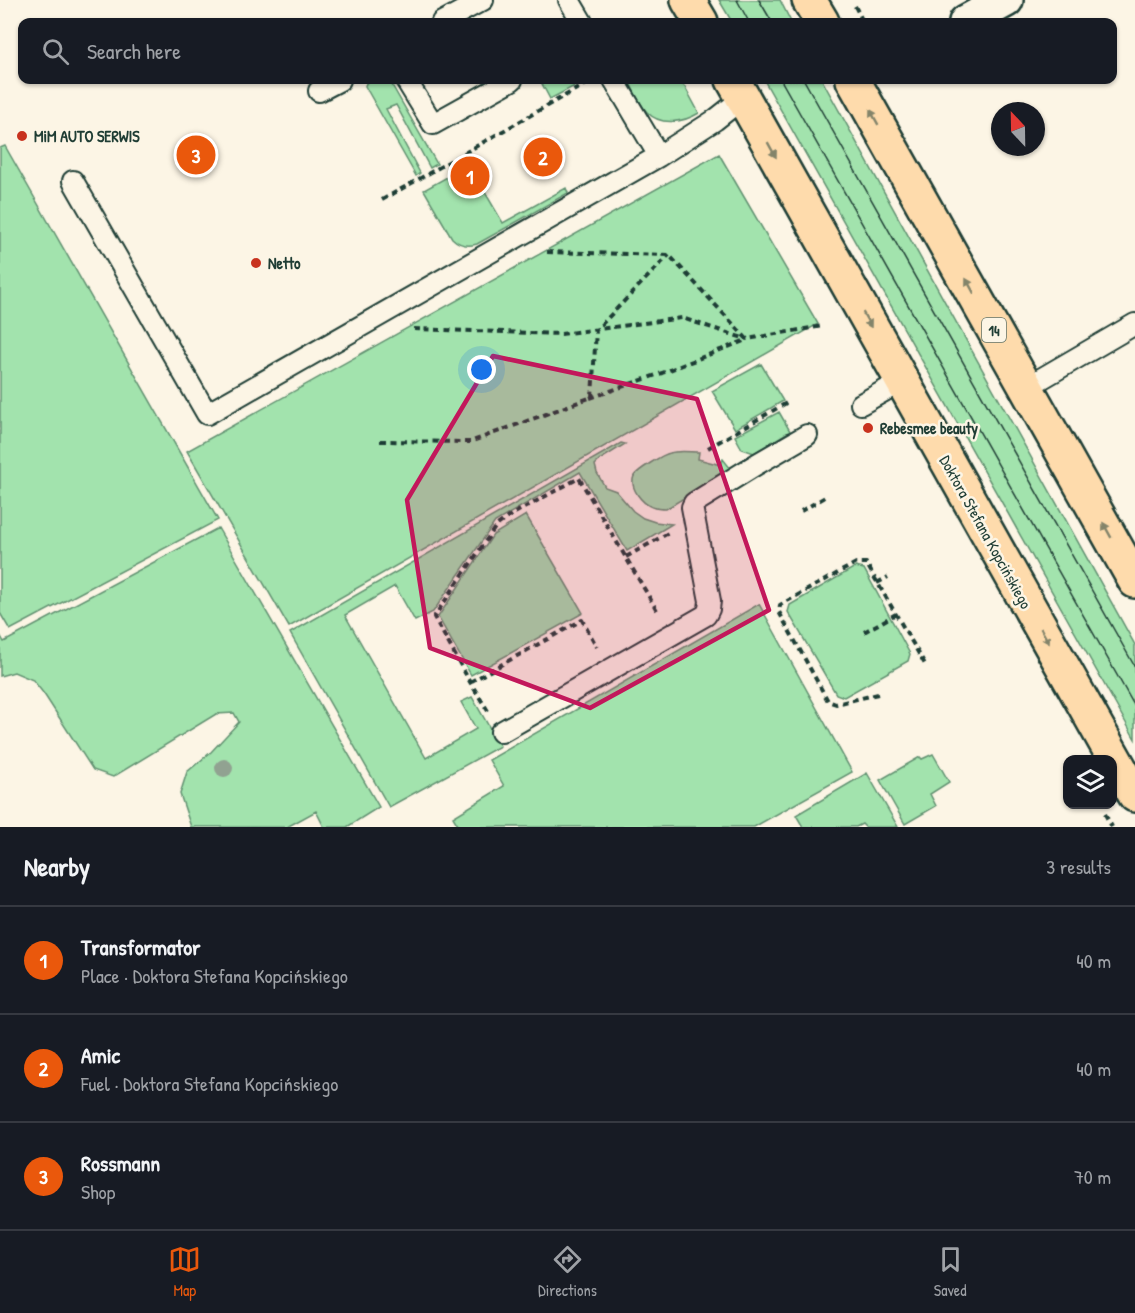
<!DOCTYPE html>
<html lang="en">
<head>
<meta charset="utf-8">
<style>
	:root { --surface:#171b24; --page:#20242c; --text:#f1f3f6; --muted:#9ea1a6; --line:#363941; --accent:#ea580c }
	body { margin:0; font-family:"Patrick Hand",sans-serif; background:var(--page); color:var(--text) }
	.controls { position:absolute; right:18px; bottom:18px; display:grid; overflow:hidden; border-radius:12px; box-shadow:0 2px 4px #0004 }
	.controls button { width:54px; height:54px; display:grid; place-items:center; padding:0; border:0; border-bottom:2px solid var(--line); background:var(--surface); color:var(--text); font:30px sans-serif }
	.compass { position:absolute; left:991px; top:102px; width:54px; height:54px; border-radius:50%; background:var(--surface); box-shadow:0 2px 4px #0004; rotate:338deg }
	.you { position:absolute; left:482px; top:370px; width:21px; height:21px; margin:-15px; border:4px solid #fff; border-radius:50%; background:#1a73e8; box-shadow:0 0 0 9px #1a73e833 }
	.badge { display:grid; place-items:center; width:39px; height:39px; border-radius:50%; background:var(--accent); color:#fff; font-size:20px; font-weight:700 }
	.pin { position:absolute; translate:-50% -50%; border:3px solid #fff; box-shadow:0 2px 6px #0006 }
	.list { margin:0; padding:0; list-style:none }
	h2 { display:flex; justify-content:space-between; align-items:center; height:78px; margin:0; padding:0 24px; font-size:26px }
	h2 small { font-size:20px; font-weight:400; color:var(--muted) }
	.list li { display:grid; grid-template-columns:39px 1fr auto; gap:18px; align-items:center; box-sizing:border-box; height:108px; padding:0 24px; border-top:2px solid var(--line) }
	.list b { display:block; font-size:22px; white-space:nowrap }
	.list p { margin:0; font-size:20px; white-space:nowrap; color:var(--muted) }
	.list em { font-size:20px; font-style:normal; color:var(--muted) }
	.icon { flex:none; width:33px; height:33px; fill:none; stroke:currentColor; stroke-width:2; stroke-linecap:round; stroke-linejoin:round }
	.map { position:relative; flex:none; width:1135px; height:827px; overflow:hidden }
	.search { position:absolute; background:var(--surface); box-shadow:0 2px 4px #0004; left:18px; right:18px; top:18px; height:66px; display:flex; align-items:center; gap:15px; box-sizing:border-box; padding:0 21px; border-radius:12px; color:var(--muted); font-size:22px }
	.sheet { height:402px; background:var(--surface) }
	nav { display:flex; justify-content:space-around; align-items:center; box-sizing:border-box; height:84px; border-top:2px solid var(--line); background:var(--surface); font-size:16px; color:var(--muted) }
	nav a { display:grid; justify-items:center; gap:3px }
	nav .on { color:var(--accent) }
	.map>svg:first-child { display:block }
	.green { fill:#a2e3ad; stroke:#609070; stroke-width:1.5 }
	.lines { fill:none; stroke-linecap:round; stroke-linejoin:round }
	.lane-casing { stroke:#1f3d34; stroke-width:24 }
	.street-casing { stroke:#1f3d34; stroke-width:38 }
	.primary-casing { stroke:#1f3d34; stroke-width:38 }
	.path { stroke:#1f3d34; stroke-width:4; stroke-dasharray:6 4.5; stroke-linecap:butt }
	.lane { stroke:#fcf5e5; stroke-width:20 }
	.street { stroke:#fcf5e5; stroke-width:33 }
	.primary { stroke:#fedbac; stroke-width:33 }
	.tram { stroke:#1f3d34; stroke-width:1.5 }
	.tree { fill:#91a291 }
	.oneway { fill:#83846a }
	.marked { fill:#c2185b; fill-opacity:0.2; stroke:#c2185b; stroke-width:4.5; stroke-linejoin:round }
	.poi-dot { fill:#c8321e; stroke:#fcf5e5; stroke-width:2 }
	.labels { text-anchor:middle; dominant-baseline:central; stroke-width:5; stroke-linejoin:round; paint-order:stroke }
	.shield { fill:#fcf5e5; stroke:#617469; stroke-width:1.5 }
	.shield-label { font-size:15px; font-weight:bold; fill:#1f3d34 }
	.poi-label { font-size:16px; font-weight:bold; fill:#1f3d34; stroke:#fcf5e5; text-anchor:start }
	.street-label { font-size:16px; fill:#1f3d34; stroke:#fcf5e5 }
</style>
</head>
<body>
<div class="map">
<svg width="1135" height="827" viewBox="0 0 1135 827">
	<rect width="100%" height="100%" fill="#fcf5e5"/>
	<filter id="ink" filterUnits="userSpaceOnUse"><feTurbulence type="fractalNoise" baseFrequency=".0167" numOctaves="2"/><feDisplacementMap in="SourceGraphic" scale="12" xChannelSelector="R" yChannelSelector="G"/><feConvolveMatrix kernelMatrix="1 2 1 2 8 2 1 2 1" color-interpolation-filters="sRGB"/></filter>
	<g filter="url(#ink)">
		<path class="green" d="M719,0H780L791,22H732Z
			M371,80H389L437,164L430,168L396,105L386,109L420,173L416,176L365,86L366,83Z
			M540,80H586L550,99Z
			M628,80H677L685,87L699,113C684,122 661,127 647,112C639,103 634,90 628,80Z
			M764,80H822L1135,645V739Z
			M5,146L218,520L10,630L0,613V148Z
			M719,154L818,324L289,627L187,451Z
			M456,172L466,190L479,182L503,223L566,188L568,193L477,244C467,247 459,245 452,238L424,190Z
			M761,364L783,401L735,429L712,391Z
			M779,412L790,431L754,453L742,449L735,436Z
			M621,443L625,444L601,459L595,465L597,473L605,487L616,491L633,511L643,518L655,522L672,524L627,551L580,472L495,522L433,612L415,621L395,586L345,615L426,758L476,729L461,702L472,697L500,746L389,807L290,633Z
			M699,452L698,459L721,465L723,459L731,469L666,509C661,509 657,509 652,507C642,503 629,488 634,476C637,471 663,454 670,453C678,450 690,452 699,452Z
			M526,515L583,613L471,675L438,617L493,535Z
			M218,528L379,807L347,827H324L316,811L287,827H191L180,794L187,772L211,752L239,722L234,713L216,714L113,777L93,770L44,694L33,680L14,672L0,676V635L4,642Z
			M855,567L864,569L910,654L908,661L844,697L836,694L788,612L790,605Z
			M759,604L852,772L754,827H459L453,817L504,786L489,760Z
			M933,754L949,782L930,794L936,806L905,824L880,780L920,757L922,759Z
			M867,773L898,827H865L862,824L856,827H803L796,815Z"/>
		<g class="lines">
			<defs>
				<path id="lane" d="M569,0L582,22
					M442,22L483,0
					M406,80L433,124L512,80
					M614,80L659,156
					M319,91L340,80
					M73,181L207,414L659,156L715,120L743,98
					M1027,387L1135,324
					M861,404L902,381
					M501,732L706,615L709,609L710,601L692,507L694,503L757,464L807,435"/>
				<path id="street" d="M966,22L1006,0"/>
				<path id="primary" d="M688,0L701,22
					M809,0L822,22
					M733,80L1135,795
					M853,80L1135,581"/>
			</defs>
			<use href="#lane" class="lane-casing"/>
			<use href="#street" class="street-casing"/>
			<use href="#primary" class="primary-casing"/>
			<path class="path" d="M855,6L863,22
				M382,200L587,83
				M547,252L669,255L747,339L823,326
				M414,329L561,334L682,318L746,339
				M590,398L662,373L746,340
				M380,441L470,442L592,397L596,330L669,255
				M708,448L788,402
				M801,511L827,496
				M626,557L670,532
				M877,583L888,577
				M864,632L896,614
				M470,682L582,620L597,647
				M878,694L836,704L828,701L779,612L780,605L856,563H866L926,666
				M488,711L470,682L434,617L496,526L511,515L579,478L658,612
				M1105,814L1112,827"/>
			<use href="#lane" class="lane"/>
			<use href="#street" class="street"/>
			<use href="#primary" class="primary"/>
			<path class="tram" d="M737,0L749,22
				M759,0L772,22
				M781,80L1135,707
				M804,80L1135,667"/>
		</g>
		<circle class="tree" cx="224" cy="768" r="9"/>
		<defs><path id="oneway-solid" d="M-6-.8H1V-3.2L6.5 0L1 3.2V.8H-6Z" transform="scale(1.5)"/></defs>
		<g class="oneway">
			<use href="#oneway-solid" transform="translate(874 117) rotate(-119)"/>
			<use href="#oneway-solid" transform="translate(772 150) rotate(61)"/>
			<use href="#oneway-solid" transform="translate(970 286) rotate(-119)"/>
			<use href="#oneway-solid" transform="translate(867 320) rotate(61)"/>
			<use href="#oneway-solid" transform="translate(1107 530) rotate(-119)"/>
			<use href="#oneway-solid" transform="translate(1045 636) rotate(61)"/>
		</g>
	</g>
	<path class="marked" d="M493,356L697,399L769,610L590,708L430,648L407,500Z"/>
	<g class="poi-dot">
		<circle cx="22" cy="136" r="6"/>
		<circle cx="256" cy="263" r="6"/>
		<circle cx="868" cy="428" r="6"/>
	</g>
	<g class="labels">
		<rect class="shield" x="982" y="318" width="24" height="24" rx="4.5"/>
		<g class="shield-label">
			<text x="994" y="330">14</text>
		</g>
		<g class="poi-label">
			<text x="34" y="136">MiM AUTO SERWIS</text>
			<text x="268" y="263">Netto</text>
			<text x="880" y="428">Rebesmee beauty</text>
		</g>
		<g class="street-label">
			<text transform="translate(986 532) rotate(61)">Doktora Stefana Kopcińskiego</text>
		</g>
	</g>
</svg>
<div class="controls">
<button><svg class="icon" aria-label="layers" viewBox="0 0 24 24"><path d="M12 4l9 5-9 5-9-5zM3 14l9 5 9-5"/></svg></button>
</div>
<svg class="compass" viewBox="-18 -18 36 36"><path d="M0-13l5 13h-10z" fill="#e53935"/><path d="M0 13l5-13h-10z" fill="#9ea1a6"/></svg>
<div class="you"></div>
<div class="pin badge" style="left:470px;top:176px">1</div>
<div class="pin badge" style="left:543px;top:157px">2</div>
<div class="pin badge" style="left:196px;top:155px">3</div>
<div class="search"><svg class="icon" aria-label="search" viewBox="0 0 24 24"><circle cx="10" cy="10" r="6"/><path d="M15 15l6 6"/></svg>Search here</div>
</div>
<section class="sheet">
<h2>Nearby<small>3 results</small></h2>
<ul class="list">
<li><span class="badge">1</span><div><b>Transformator</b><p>Place · Doktora Stefana Kopcińskiego</p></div><em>40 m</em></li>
<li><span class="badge">2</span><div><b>Amic</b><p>Fuel · Doktora Stefana Kopcińskiego</p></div><em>40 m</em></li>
<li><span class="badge">3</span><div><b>Rossmann</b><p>Shop</p></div><em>70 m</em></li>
</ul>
</section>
<nav>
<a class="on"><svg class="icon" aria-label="map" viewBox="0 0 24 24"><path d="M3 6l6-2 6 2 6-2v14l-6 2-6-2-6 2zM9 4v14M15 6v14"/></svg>Map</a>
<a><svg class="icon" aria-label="directions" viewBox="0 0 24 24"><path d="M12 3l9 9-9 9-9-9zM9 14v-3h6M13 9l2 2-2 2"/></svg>Directions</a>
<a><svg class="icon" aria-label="saved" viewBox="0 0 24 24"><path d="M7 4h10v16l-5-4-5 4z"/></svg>Saved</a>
</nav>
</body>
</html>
